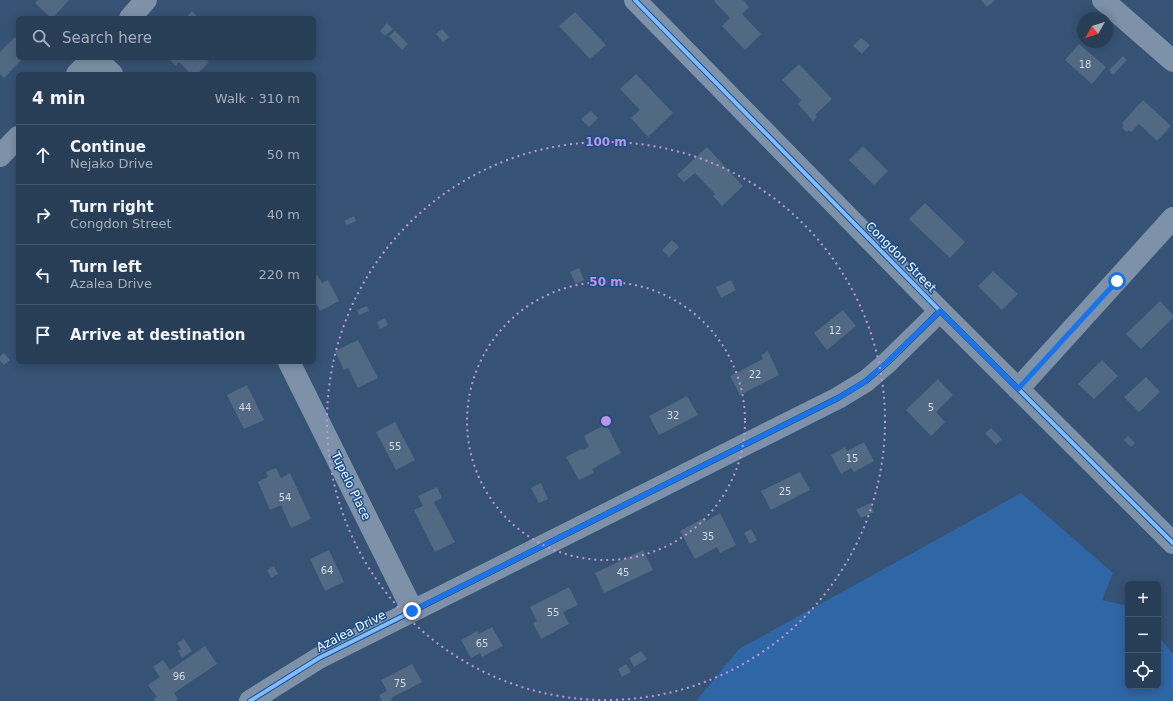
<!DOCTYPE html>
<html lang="en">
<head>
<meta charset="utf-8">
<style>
	:root { --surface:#283e57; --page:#30455d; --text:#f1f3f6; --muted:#a5aeba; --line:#44576d }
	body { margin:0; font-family:"DejaVu Sans",sans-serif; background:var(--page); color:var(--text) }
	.controls { position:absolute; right:12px; bottom:12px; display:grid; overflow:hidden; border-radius:6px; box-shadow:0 2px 10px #0003 }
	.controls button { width:36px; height:36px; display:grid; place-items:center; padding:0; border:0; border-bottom:1px solid var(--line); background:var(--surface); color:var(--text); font:20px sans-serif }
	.compass { position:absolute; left:1077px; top:12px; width:36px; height:36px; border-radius:50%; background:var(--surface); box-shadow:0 2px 10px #0003; rotate:231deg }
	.stop { position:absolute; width:12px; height:12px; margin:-9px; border:3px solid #1a73e8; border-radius:50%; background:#fff }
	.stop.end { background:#1a73e8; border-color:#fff; box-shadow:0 1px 4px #0008 }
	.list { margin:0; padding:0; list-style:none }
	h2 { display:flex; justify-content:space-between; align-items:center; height:52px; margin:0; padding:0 16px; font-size:17px }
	h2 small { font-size:13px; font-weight:400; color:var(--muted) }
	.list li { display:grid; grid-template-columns:26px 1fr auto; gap:12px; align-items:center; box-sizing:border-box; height:60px; padding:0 16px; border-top:1px solid var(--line) }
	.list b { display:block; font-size:15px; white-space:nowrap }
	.list p { margin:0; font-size:13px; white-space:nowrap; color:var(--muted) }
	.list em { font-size:13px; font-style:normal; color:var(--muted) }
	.icon { flex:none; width:22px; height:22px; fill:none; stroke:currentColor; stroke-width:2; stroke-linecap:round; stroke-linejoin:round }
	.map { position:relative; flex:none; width:1173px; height:701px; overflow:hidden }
	.search { position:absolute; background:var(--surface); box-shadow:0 2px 10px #0003; left:16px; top:16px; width:300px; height:44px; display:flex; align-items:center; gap:10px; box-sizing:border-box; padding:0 14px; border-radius:6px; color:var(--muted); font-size:15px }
	.panel { position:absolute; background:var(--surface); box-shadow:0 2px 10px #0003; left:16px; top:72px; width:300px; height:292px; border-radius:6px }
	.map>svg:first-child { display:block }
	.green { fill:#2f66a5 }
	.building { fill:#526984 }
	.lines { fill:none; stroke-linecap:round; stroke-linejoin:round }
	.street { stroke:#7d92a8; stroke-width:22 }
	.cycleway-casing { stroke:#1b4f8f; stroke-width:6 }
	.cycleway { stroke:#80bcff; stroke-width:4 }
	.route { stroke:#1a73e8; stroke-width:5 }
	.ring { fill:none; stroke:#bd96df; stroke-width:2; stroke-dasharray:2 4 }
	.labels { text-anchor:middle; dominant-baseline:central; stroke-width:3; stroke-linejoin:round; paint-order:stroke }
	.number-label { font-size:10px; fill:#d4dae0 }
	.street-label { font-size:12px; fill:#fff; stroke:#1b4f8f }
	.centre { fill:#bd96df; stroke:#1b4f8f; stroke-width:2 }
	.ring-label { font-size:12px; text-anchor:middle; font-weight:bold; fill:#bd96df; stroke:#1b4f8f; stroke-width:3; stroke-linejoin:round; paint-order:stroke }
</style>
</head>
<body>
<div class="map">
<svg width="1173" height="701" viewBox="0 0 1173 701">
	<rect width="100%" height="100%" fill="#365274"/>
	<path class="green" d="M1021,493L1113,573L1102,600L1124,605L1128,609V686H1158V636L1173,654V701H696L739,649Z"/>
	<path class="building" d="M38,0H69L53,18H51L35,3Z
		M715,0H743L749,7L742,14L761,34L745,50L722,26L730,18L714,1Z
		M981,0H995L987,7Z
		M192,11L199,18H186Z
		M575,12L606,45L590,59L559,26Z
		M387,23L393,29L385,36L380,31Z
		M442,29L449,37L443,42L436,34Z
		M395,31L408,44L402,50L389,36Z
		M15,37L18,41V58H23L4,78L0,74V52Z
		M861,38L870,45L862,54L853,46Z
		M1079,44L1106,67L1092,84L1065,60Z
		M1123,56L1127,60L1113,75L1109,70Z
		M168,58H204L209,62L197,74H191L179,62L176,66Z
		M799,64L832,99L815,115L817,117L813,121L798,104L801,100L782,80Z
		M636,74L673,113L648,137L631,118L640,110L620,89Z
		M1143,100L1171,126L1157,141L1139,124L1131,132L1129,130L1127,132L1122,128L1124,125L1122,123Z
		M591,111L598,118L589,127L581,119Z
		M863,146L888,171L874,185L849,160Z
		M707,147L743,186L722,206L713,196L715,194L695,173L684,182L677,175Z
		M925,203L965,242L950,258L909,219Z
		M354,216L356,221L347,225L344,221Z
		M672,240L679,247L669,257L662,250Z
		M579,268L584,280L576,284L570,272Z
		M993,271L1018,294L1002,310L978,286Z
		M317,275L322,283L328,280L339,301L320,311L314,299V276Z
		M731,280L736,290L721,298L716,287Z
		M1160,301L1173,315V318L1141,349L1126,334Z
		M367,306L369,311L359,315L357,310Z
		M843,310L856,326L827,350L814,333Z
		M385,318L388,325L380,329L377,322Z
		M358,340L378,378L358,388L348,368L344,370L335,351Z
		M768,351L779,375L740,395L730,376L763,359L761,355Z
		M4,353L10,360L4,365L0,361V356Z
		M1102,360L1118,376L1094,399L1078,384Z
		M1146,377L1160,392L1139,412L1124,397Z
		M938,379L953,395L936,412L945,422L931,436L906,410Z
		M247,385L264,420L244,429L227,395Z
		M687,396L698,415L659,435L649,416Z
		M395,422L415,460L396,470L376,432Z
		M606,424L621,453L592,469L594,473L579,480L566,457L581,449L582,450L589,447L584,436Z
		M991,428L1002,439L996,445L985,433Z
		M1128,436L1135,443L1131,447L1124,440Z
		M864,442L874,461L854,472L851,468L841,474L831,455L845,447L847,451Z
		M276,468L281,478L290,473L311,519L291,528L281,505L270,510L258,482L268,477L266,472Z
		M800,472L810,490L771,510L761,491Z
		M541,483L548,499L539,503L531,488Z
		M437,487L442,498L434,502L455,542L435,552L414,510L423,506L418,496Z
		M870,503L874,512L861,518L856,510Z
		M720,513L736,545L720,553L717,547L695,559L680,531L704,518L706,521Z
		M751,529L757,540L750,544L744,533Z
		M329,550L344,582L325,591L310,559Z
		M643,550L653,570L604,593L595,573Z
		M274,566L278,574L271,578L267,570Z
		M569,587L578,605L563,612L569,624L541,639L533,623L537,621L530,607Z
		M492,627L503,646L482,657L480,653L471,658L461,640L477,631L479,634Z
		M184,639L192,651L182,658L178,651L181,649L177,643Z
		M205,646L217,664L174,693L178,699L175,701H155L154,699L157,697L148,685L160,677L153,667L163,660L170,670Z
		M641,651L647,659L634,667L629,658Z
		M412,664L422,682L391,698L392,701H382L379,695L387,691L381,680Z
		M626,664L631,672L622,677L618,669Z"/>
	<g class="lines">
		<path class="street" d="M635,0L940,311L1173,543
			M1103,0L1173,61
			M130,18L146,0
			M95,58L112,74
			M77,74L93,58
			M0,156L18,137
			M289,362L413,611
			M1018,389L1173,218
			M250,701L319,658L838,398L866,381L887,363L940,311"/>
		<defs>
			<path id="cycleway" d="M635,0L940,311L1173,543
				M250,701L319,658L838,398L866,381L887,363L940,311"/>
		</defs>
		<use href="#cycleway" class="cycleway-casing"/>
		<use href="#cycleway" class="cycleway"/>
	</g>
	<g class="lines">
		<path class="route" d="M412,611L838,398L866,381L887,362L940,311L1018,389L1117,281"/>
	</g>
	<g class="ring">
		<circle cx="606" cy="421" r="139"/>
		<circle cx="606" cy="421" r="279"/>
	</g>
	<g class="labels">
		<g class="number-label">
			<text x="1085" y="64">18</text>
			<text x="835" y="330">12</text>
			<text x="755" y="374">22</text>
			<text x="245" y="407">44</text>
			<text x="931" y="407">5</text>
			<text x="673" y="415">32</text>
			<text x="395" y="446">55</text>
			<text x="852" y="458">15</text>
			<text x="785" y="491">25</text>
			<text x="285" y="497">54</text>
			<text x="708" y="536">35</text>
			<text x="327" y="570">64</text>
			<text x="623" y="572">45</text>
			<text x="553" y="612">55</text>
			<text x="482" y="643">65</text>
			<text x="179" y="676">96</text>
			<text x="400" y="683">75</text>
		</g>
		<g class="street-label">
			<text transform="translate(901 257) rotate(45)">Congdon Street</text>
			<text transform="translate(351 486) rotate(64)">Tupelo Place</text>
			<text transform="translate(351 631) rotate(-27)">Azalea Drive</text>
		</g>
	</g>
	<circle cx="606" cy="421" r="6" class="centre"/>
	<g class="ring-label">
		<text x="606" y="146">100 m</text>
		<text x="606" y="286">50 m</text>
	</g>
</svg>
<div class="controls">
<button>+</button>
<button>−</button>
<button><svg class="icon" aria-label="locate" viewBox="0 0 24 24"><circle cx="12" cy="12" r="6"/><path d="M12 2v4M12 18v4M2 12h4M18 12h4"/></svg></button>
</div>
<svg class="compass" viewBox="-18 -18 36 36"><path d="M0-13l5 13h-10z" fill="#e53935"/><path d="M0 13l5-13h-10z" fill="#a5aeba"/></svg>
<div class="stop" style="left:1117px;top:281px"></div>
<div class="stop end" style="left:412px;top:611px"></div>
<div class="search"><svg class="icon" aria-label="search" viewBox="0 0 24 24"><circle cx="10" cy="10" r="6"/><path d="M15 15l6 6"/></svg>Search here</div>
<section class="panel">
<h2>4 min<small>Walk · 310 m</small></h2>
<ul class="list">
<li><svg class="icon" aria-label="ahead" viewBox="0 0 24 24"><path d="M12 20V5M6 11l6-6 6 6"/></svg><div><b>Continue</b><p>Nejako Drive</p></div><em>50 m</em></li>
<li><svg class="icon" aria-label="right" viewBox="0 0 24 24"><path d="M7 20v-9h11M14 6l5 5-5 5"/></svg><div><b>Turn right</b><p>Congdon Street</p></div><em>40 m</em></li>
<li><svg class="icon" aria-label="left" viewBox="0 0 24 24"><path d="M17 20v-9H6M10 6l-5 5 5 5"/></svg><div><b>Turn left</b><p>Azalea Drive</p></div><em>220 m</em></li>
<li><svg class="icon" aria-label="arrive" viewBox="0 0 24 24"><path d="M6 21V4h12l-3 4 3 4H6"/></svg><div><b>Arrive at destination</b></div></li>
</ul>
</section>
</div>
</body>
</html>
